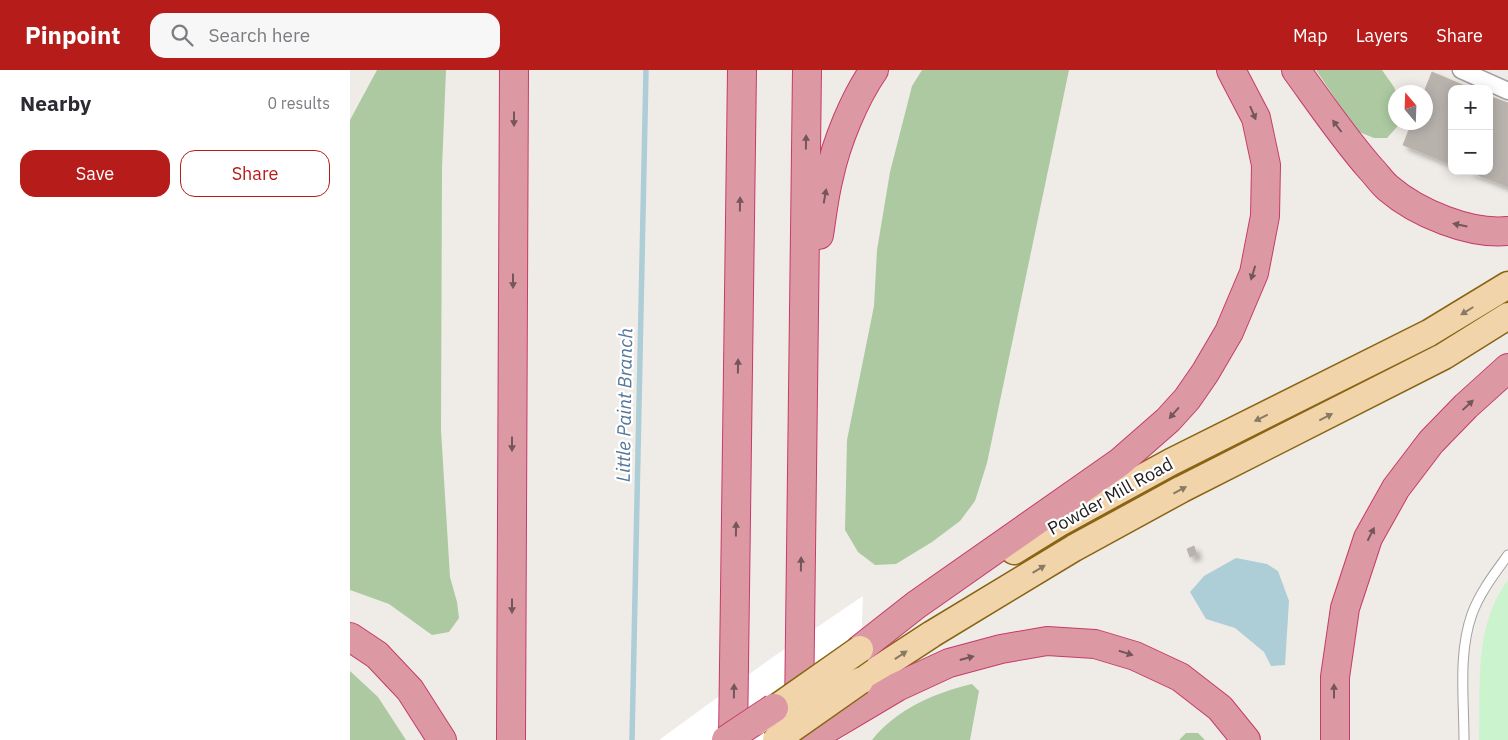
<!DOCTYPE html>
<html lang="en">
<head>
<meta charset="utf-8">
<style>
	:root { --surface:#fff; --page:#f7f7f7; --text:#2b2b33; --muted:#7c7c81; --line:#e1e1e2; --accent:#b61c19 }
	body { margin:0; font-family:"IBM Plex Sans",sans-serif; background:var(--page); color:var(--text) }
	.controls { position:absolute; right:15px; top:15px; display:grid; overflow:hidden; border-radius:10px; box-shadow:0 2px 12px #0003 }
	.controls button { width:45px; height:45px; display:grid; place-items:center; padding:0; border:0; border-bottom:1px solid var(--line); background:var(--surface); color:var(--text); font:25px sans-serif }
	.compass { position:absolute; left:1038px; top:15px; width:45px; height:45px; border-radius:50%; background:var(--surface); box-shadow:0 2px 12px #0003; rotate:341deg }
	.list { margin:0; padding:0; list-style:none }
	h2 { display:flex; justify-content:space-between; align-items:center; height:65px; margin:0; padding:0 20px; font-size:21px }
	h2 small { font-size:16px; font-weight:400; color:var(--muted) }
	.actions { display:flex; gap:10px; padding:15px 20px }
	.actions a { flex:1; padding:11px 0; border:1px solid var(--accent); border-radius:15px; text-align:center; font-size:18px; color:var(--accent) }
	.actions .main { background:var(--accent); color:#fff }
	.icon { flex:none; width:28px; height:28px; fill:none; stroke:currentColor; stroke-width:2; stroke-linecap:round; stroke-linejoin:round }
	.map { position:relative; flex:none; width:1158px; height:670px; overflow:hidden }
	header { display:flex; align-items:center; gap:30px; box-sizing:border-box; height:70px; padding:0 25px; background:var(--accent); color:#fff }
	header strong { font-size:24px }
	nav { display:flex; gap:28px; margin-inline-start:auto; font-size:18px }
	.search { width:350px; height:45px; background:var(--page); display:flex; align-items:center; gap:12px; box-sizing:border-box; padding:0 18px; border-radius:15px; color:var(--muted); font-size:19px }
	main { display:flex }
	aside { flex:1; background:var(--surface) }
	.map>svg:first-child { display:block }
	.forest { fill:#acc9a1 }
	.park { fill:#caf3ce }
	.water { fill:#adcdd7 }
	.pier { fill:#fff }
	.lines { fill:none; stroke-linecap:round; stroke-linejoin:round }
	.stream { stroke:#adcdd7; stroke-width:5.5 }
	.building { fill:#b8b2ad; stroke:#bfb4ab; filter:url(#shadow) }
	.service-casing { stroke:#a1a1a1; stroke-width:11 }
	.minor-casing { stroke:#a1a1a1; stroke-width:19 }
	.primary-casing { stroke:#886413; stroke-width:29 }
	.motorway-casing { stroke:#c63b68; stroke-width:30 }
	.service { stroke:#fff; stroke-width:9 }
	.minor { stroke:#fff; stroke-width:16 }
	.primary { stroke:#f1d4aa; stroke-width:26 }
	.motorway { stroke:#dc99a4; stroke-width:28 }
	.primary-bridge-casing { stroke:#886413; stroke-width:29; stroke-linecap:butt }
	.motorway-bridge-casing { stroke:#c63b68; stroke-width:30; stroke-linecap:butt }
	.primary-bridge { stroke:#f1d4aa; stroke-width:26 }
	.motorway-bridge { stroke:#dc99a4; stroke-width:28 }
	.oneway { fill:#75565b }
	.oneway2 { fill:#887a65 }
	.labels { text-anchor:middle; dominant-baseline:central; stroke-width:4.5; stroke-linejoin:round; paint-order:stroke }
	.street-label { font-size:18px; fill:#202020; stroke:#fff }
	.water-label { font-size:19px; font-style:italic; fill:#54779d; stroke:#fff }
</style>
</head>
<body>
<header>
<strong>Pinpoint</strong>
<div class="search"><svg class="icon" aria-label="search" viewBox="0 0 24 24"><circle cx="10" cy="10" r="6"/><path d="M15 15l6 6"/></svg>Search here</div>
<nav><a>Map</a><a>Layers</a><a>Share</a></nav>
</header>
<main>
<aside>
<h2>Nearby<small>0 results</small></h2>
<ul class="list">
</ul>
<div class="actions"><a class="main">Save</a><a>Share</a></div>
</aside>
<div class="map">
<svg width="1158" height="670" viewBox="0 0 1158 670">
	<defs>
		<filter id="shadow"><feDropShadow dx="4.5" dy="4.5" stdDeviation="2.5" flood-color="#0004"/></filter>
	</defs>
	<rect width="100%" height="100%" fill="#efece7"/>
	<path class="forest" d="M27,0H96L92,98L91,360L100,507L107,532L109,548L99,562L82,565L39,534L0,520V50Z
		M572,0H719L637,393L625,431L610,451L582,472L546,494L525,495L508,482L495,460L497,370L524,236L527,180L540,102L562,16Z
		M966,0H1032L1044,17L1046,22V52L1049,53L1047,57L1037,68H1024L1007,61Z
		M0,601L28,627L56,670H0Z
		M622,614L629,621L620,670H522C547,639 584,623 622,614Z
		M836,663H848L855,670H829Z"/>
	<path class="park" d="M1158,510V670H1129C1131,615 1123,557 1158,510Z"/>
	<path class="water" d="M886,488L917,494L928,501L939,531L935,595L921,596L914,582L885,558L856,549L840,522L854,506Z"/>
	<path class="pier" d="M513,526L508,657L490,670H309L423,587Z"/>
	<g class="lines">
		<path class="stream" d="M282,670L296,0"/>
	</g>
	<path class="building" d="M1082,2L1122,19H1102V95L1053,75L1062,52H1076V22H1074Z
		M1139,26L1158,33V117L1118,101H1139Z
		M844,476L847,485L840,487L837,479Z"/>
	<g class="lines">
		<defs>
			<path id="service" d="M1114,670C1114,629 1108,583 1122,544C1130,522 1145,503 1158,485"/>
			<path id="minor" d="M1111,0L1158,21"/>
			<path id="primary" d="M664,481L711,452L821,392L1079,263L1158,215
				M510,611L582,564L724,478L832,419L1094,286L1158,246"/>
			<path id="motorway" d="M946,0C970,33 993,67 1020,98C1026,104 1031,112 1038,118C1067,143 1120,165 1158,161
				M469,165C472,146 474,126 479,107C486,73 504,29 524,0
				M0,567L27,585L60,620L92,670
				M510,579L566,535L770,392L818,350L837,329L855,303L879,262L904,203L915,146L916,95L906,48L881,0
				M449,643L457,0
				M161,670L164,0
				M383,670L392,0
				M458,670L547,617L599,593L651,579L697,571L745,574L785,586L830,607L870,638L896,670
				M985,670V607L995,538L1018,468L1046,418L1081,372L1116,336L1158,298"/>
		</defs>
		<use href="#service" class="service-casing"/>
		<use href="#minor" class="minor-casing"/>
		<use href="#primary" class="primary-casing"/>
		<use href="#motorway" class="motorway-casing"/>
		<use href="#service" class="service"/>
		<use href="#minor" class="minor"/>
		<use href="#primary" class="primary"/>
		<use href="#motorway" class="motorway"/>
		<defs>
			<path id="primary-bridge" d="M406,652L510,579
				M426,670L510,611"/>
			<path id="motorway-bridge" d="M376,670L424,638"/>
		</defs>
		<use href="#primary-bridge" class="primary-bridge-casing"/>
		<use href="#motorway-bridge" class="motorway-bridge-casing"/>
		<use href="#primary-bridge" class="primary-bridge"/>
		<use href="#motorway-bridge" class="motorway-bridge"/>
	</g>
	<defs><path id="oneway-solid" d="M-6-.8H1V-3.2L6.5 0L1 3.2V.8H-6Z" transform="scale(1.25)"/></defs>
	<g class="oneway">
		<use href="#oneway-solid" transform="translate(903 43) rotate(67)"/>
		<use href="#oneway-solid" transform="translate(164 49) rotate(90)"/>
		<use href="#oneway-solid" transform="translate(987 56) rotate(-127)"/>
		<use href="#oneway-solid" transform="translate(456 72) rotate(-89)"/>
		<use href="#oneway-solid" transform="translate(475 126) rotate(-80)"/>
		<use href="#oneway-solid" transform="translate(390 134) rotate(-89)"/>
		<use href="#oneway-solid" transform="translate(1110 155) rotate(-168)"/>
		<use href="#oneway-solid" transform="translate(903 203) rotate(107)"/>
		<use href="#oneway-solid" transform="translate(163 211) rotate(90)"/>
		<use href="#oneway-solid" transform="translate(388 296) rotate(-89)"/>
		<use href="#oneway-solid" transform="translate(1118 335) rotate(-43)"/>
		<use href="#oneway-solid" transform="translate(824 343) rotate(131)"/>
		<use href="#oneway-solid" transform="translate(162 374) rotate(90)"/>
		<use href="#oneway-solid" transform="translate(386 459) rotate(-89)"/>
		<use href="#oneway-solid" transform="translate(1021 464) rotate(-63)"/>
		<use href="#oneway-solid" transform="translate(451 494) rotate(-89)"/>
		<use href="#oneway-solid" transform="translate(162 536) rotate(90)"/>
		<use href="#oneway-solid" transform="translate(776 583) rotate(17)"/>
		<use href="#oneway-solid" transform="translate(617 588) rotate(-15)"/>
		<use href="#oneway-solid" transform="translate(384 621) rotate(-89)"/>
		<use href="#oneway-solid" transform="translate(984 621) rotate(-90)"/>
	</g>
	<g class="oneway2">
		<use href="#oneway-solid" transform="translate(1117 241) rotate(148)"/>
		<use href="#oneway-solid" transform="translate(976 347) rotate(-27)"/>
		<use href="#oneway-solid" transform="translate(911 348) rotate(154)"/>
		<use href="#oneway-solid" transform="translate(830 420) rotate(-28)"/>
		<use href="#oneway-solid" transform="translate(689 499) rotate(-31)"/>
		<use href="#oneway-solid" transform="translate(551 585) rotate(-34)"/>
	</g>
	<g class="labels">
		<g class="street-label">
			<text transform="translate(760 426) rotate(-29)">Powder Mill Road</text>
		</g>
		<g class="water-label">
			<text transform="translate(274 335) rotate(-89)">Little Paint Branch</text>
		</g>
	</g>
</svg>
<div class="controls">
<button>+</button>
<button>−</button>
</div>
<svg class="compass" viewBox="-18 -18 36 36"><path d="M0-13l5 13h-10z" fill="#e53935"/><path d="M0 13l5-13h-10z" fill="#7c7c81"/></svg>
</div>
</main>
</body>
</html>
